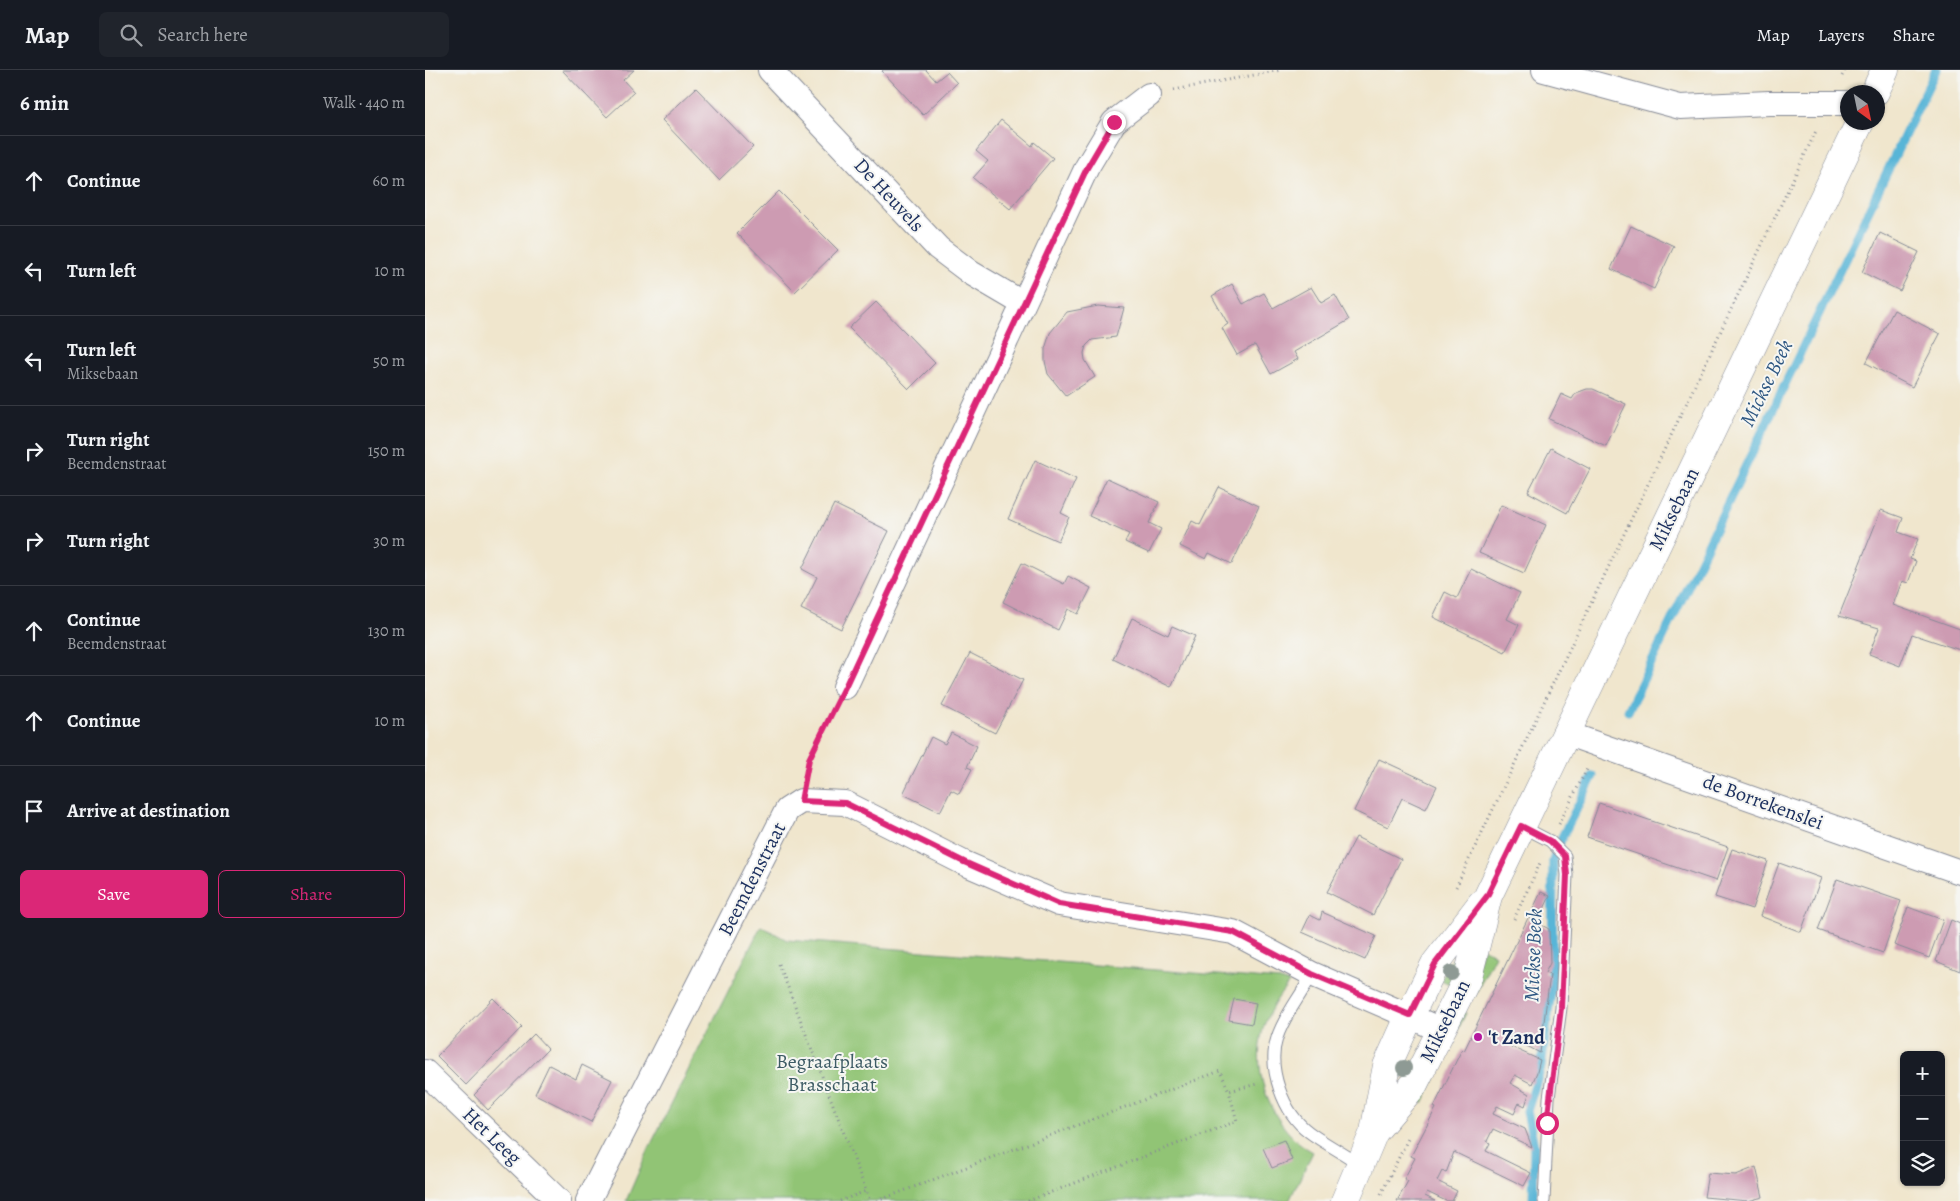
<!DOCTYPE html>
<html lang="en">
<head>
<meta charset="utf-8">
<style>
	:root { --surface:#171b24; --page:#20242c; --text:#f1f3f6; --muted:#9ea1a6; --line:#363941; --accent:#db2777 }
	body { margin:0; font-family:Alegreya,serif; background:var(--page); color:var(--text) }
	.controls { position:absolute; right:15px; bottom:15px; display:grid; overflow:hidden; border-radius:8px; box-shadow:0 1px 4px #0004 }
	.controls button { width:45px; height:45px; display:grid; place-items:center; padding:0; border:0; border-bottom:1px solid var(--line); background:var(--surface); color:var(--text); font:25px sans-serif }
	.compass { position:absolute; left:1415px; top:15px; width:45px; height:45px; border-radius:50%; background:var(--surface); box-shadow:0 1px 4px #0004; rotate:147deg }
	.stop { position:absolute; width:15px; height:15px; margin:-11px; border:4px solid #db2777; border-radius:50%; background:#fff }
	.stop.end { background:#db2777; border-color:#fff; box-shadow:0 1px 5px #0008 }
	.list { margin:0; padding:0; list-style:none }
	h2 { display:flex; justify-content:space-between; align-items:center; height:65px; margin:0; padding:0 20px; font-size:21px }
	h2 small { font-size:16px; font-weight:400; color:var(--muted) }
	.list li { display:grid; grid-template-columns:32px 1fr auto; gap:15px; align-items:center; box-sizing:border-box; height:90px; padding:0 20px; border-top:1px solid var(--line) }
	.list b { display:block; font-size:19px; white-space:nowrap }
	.list p { margin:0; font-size:16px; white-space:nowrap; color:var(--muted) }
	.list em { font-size:16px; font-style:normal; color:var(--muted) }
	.actions { display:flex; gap:10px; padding:15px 20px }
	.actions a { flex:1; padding:11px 0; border:1px solid var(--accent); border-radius:8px; text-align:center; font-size:18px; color:var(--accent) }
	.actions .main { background:var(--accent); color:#fff }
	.icon { flex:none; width:28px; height:28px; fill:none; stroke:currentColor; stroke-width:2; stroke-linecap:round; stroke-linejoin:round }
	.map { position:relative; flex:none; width:1535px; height:1131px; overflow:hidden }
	header { display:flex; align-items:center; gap:30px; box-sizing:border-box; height:70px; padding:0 25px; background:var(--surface); border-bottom:1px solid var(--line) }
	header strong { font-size:24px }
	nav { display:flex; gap:28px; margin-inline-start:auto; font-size:18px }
	.search { width:350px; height:45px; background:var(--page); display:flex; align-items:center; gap:12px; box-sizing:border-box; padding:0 18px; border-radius:8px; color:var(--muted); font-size:19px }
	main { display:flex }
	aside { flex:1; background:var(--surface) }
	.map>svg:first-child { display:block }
	.green { fill:#91c474; stroke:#567a69 }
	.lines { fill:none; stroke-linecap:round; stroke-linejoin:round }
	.stream { stroke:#59b5d7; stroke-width:9 }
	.building { fill:#cd9bb2 }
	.service-casing { stroke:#868a96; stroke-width:13 }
	.minor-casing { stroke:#868a96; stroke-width:26 }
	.tertiary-casing { stroke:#868a96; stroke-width:29 }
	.path { stroke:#868a96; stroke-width:3; stroke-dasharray:1 4; stroke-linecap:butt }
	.service { stroke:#fff; stroke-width:11 }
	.minor { stroke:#fff; stroke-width:24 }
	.tertiary { stroke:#fff; stroke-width:28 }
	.tree { fill:#8e9a94 }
	.route { stroke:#db2777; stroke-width:6 }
	.poi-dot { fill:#b5179e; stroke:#f6f6f2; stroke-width:2 }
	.labels { text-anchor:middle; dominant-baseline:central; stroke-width:4; stroke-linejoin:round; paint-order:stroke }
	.street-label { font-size:20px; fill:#1b2f5e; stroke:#f6f6f2 }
	.poi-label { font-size:20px; font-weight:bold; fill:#1b2f5e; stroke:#f6f6f2; text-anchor:start }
	.park-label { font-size:20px; fill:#3e5c65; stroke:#f6f6f2 }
	.water-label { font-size:21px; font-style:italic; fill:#2e5782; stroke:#f6f6f2 }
</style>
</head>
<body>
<header>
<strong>Map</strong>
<div class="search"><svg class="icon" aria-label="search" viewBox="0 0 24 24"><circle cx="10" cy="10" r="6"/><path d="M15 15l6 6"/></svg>Search here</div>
<nav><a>Map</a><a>Layers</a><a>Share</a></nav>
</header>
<main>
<aside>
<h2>6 min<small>Walk · 440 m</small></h2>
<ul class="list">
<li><svg class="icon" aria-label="ahead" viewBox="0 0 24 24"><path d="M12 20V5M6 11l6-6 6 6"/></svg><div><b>Continue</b></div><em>60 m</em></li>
<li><svg class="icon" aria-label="left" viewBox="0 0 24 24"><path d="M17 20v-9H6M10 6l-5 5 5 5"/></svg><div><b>Turn left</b></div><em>10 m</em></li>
<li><svg class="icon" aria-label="left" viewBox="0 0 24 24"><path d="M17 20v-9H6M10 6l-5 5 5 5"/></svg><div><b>Turn left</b><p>Miksebaan</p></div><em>50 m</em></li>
<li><svg class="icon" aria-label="right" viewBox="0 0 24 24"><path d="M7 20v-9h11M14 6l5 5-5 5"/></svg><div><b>Turn right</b><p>Beemdenstraat</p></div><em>150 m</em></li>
<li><svg class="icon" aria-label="right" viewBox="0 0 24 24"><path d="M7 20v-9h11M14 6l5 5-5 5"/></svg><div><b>Turn right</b></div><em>30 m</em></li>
<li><svg class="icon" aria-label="ahead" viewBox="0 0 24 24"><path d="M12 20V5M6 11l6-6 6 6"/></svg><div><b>Continue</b><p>Beemdenstraat</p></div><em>130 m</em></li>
<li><svg class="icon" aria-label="ahead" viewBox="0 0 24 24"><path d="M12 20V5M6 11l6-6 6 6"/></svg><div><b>Continue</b></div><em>10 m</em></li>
<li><svg class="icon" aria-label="arrive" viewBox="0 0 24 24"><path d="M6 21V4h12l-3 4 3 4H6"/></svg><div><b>Arrive at destination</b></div></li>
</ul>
<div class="actions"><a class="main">Save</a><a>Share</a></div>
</aside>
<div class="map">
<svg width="1535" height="1131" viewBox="0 0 1535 1131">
	<rect width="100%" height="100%" fill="#f6f6f2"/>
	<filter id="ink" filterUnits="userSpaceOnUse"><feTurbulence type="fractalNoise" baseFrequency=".02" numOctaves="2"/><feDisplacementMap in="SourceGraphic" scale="10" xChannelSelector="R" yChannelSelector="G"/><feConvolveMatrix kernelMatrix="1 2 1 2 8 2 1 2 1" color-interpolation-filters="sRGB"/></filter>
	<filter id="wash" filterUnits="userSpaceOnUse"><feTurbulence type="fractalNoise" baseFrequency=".0096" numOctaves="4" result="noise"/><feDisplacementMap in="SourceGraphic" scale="20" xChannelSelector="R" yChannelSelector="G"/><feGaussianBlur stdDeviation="1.12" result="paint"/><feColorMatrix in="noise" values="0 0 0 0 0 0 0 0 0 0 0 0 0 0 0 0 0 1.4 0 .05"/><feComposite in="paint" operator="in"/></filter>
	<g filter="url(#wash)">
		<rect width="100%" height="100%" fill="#f0e6cd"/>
		<path class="green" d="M336,856L362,870L855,910L864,913C853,927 843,942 838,959C825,1004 848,1061 888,1082L864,1131H201L224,1078Z
			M1043,862L1035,905L1025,914L1016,910Z
			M1058,878L1070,885L1049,927L1042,924Z
			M1034,940L1041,943L998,1033L988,1028Z"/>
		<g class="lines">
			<path class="stream" d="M1203,641L1511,0
				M1108,1131L1109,1076L1102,1041L1116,997L1127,914L1128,791L1137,767L1168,706"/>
		</g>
		<g id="blocks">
			<path class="building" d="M137,0H209L198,10L209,22L182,47Z
				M458,0H501L511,11L522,2L532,13L498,45L457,1Z
				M271,18L328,77L294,110L237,50Z
				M576,50L607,76L609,72L628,88L585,139L548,108L563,91L551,81Z
				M354,121L413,180L370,222L312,163Z
				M1206,156L1249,176L1229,219L1186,199Z
				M1455,163L1494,182L1475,221L1437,202Z
				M807,214L818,234L839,223L848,238L886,217L896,233L910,225L924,250L869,282L873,289L846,304L830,275L812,285L797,258L803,254L787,226Z
				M451,232L510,293L484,319L424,258Z
				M673,236L699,238L691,267L667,270L661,276L659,283L660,290L670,307L641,326L623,304L620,291V279L625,263L642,242Z
				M1469,240L1515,264L1487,317L1441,293Z
				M1162,319H1168L1201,334L1181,376L1124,349L1136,324L1147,329L1151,323Z
				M1126,378L1165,399L1142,443L1103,422Z
				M610,390L651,409L636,443L644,447L633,471L583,449Z
				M682,408L734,432L724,453L736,459L724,483L700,472L704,464L664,446Z
				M794,417L834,436L807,494L784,483L781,489L755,476L767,451L775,455Z
				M409,434L464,461L416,559L376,539L392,507L377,499Z
				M1076,435L1121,455L1099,503L1054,483Z
				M1456,440L1478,448L1473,462L1493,469L1485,489L1491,491L1483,513L1477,511L1468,535L1535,559V580L1487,564L1475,596L1444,584L1454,558L1414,546Z
				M597,493L639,514L643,506L666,518L653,544L643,539L633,560L578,532Z
				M1046,499L1095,523L1082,549L1094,555L1080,582L1008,547L1020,522L1032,528Z
				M707,548L743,565L747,556L770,566L746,617L688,589Z
				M545,583L598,610L570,663L517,636Z
				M526,663L552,676L542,697L547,699L534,724L526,720L515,742L478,724L506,667L520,674Z
				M954,689L1012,716L1001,739L977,728L963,757L929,741Z
				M1174,733L1303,777L1291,811L1162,767Z
				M931,767L976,789L948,845L902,822Z
				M1307,779L1343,791L1327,839L1290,827Z
				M1354,793L1396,808L1376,862L1335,846Z
				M1412,809L1476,831L1458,883L1393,860Z
				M1116,822L1125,826L1117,843L1108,839Z
				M1483,837L1518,850L1504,888L1469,875Z
				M897,842L951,866L940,890L877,862L885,845L895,850Z
				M1103,848L1124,859L1125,893L1120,903L1125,905L1115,983L1089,969L1086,977L1115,990L1112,1002L1107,1014L1090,1005L1085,1013L1104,1024L1100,1036L1094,1033L1089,1044L1072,1036L1068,1044L1100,1059L1107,1077L1068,1059L1062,1071L1065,1073L1061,1081L1106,1103L1099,1116L1029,1082L1021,1103L1017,1101L1012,1111L1032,1121L1027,1131H1021L1002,1122L1000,1126L1010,1131H972L983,1111L979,1109L990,1088L986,1086L1011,1038L1009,1037L1037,979L1039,981Z
				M1526,850L1535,854V901L1511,891Z
				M68,928L97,957L41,1015L12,986Z
				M809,929L831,933L827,954L804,950Z
				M109,964L123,979L63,1040L49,1025Z
				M124,995L151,1009L157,995L187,1010L166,1052L110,1024Z
				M859,1070L867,1090L847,1098L838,1078Z
				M1331,1097L1338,1127L1323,1131L1279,1127L1283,1103L1311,1105Z"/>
		</g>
	</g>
	<g filter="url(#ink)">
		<use href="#blocks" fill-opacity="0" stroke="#868a96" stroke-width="1"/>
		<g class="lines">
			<defs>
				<path id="service" d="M1096,756L1125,771L1140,786L1142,805L1136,938L1124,1028L1119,1131
					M887,904C877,925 859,945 852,968C842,998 858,1043 884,1062C900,1074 919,1083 935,1095"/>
				<path id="minor" d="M345,0L513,178L546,203L597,233
					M1119,0L1255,37L1344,33H1422
					M420,617L662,97L689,52L724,25
					M1140,663L1535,802
					M0,1002L134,1131
					M163,1131L362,740L376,731L420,733L539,793L634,834L808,862L887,904L1016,960"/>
				<path id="tertiary" d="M1450,22L1460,0
					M949,1062L988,1016L1043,907L1063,826L1435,52
					M920,1131L949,1062L962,996L985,945L1010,894L1056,834"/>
			</defs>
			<use href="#service" class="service-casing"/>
			<use href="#minor" class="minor-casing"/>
			<use href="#tertiary" class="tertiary-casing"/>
			<path class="path" d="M1417,6L1420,0
				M749,20L856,0
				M380,705L384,689L408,640
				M1134,754L1162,699
				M1031,817L1392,59
				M1089,849L1116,791
				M354,894L445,1131
				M956,1124L983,1069
				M415,1131L441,1121
				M452,1131L795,1001L804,1021L832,1014
				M603,1131L812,1051L804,1021"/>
			<use href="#service" class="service"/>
			<use href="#minor" class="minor"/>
			<use href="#tertiary" class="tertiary"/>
		</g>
		<g class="tree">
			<circle cx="1026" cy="903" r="8"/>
			<circle cx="979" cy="998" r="8"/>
		</g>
	</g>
	<g class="lines" filter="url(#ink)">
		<path class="route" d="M689,52L662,98L420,617L384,689L376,731L420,733L539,792L634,834L808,862L887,904L985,945L1010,894L1062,826L1096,756L1125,771L1140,786L1142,805L1136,938L1122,1053"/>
	</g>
	<circle class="poi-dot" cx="1053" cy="967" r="5"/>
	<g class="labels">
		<g class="street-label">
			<text transform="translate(464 125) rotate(47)">De Heuvels</text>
			<text transform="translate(1249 439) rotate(-64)">Miksebaan</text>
			<text transform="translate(1338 732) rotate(20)">de Borrekenslei</text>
			<text transform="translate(327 809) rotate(-63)">Beemdenstraat</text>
			<text transform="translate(1020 951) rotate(-64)">Miksebaan</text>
			<text transform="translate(67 1066) rotate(44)">Het Leeg</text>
		</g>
		<g class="poi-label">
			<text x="1063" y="967">'t Zand</text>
		</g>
		<g class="park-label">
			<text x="407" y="991">Begraafplaats<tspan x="407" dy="23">Brasschaat</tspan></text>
		</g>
		<g class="water-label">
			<text transform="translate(1341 313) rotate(-64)">Mickse Beek</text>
			<text transform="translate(1108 885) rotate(-88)">Mickse Beek</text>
		</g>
	</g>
</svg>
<div class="controls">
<button>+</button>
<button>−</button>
<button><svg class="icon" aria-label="layers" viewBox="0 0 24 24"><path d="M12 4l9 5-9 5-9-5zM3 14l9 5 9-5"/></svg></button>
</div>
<svg class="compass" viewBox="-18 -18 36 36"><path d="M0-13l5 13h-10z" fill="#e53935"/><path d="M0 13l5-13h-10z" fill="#9ea1a6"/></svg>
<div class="stop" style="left:1122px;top:1053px"></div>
<div class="stop end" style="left:689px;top:52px"></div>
</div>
</main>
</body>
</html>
